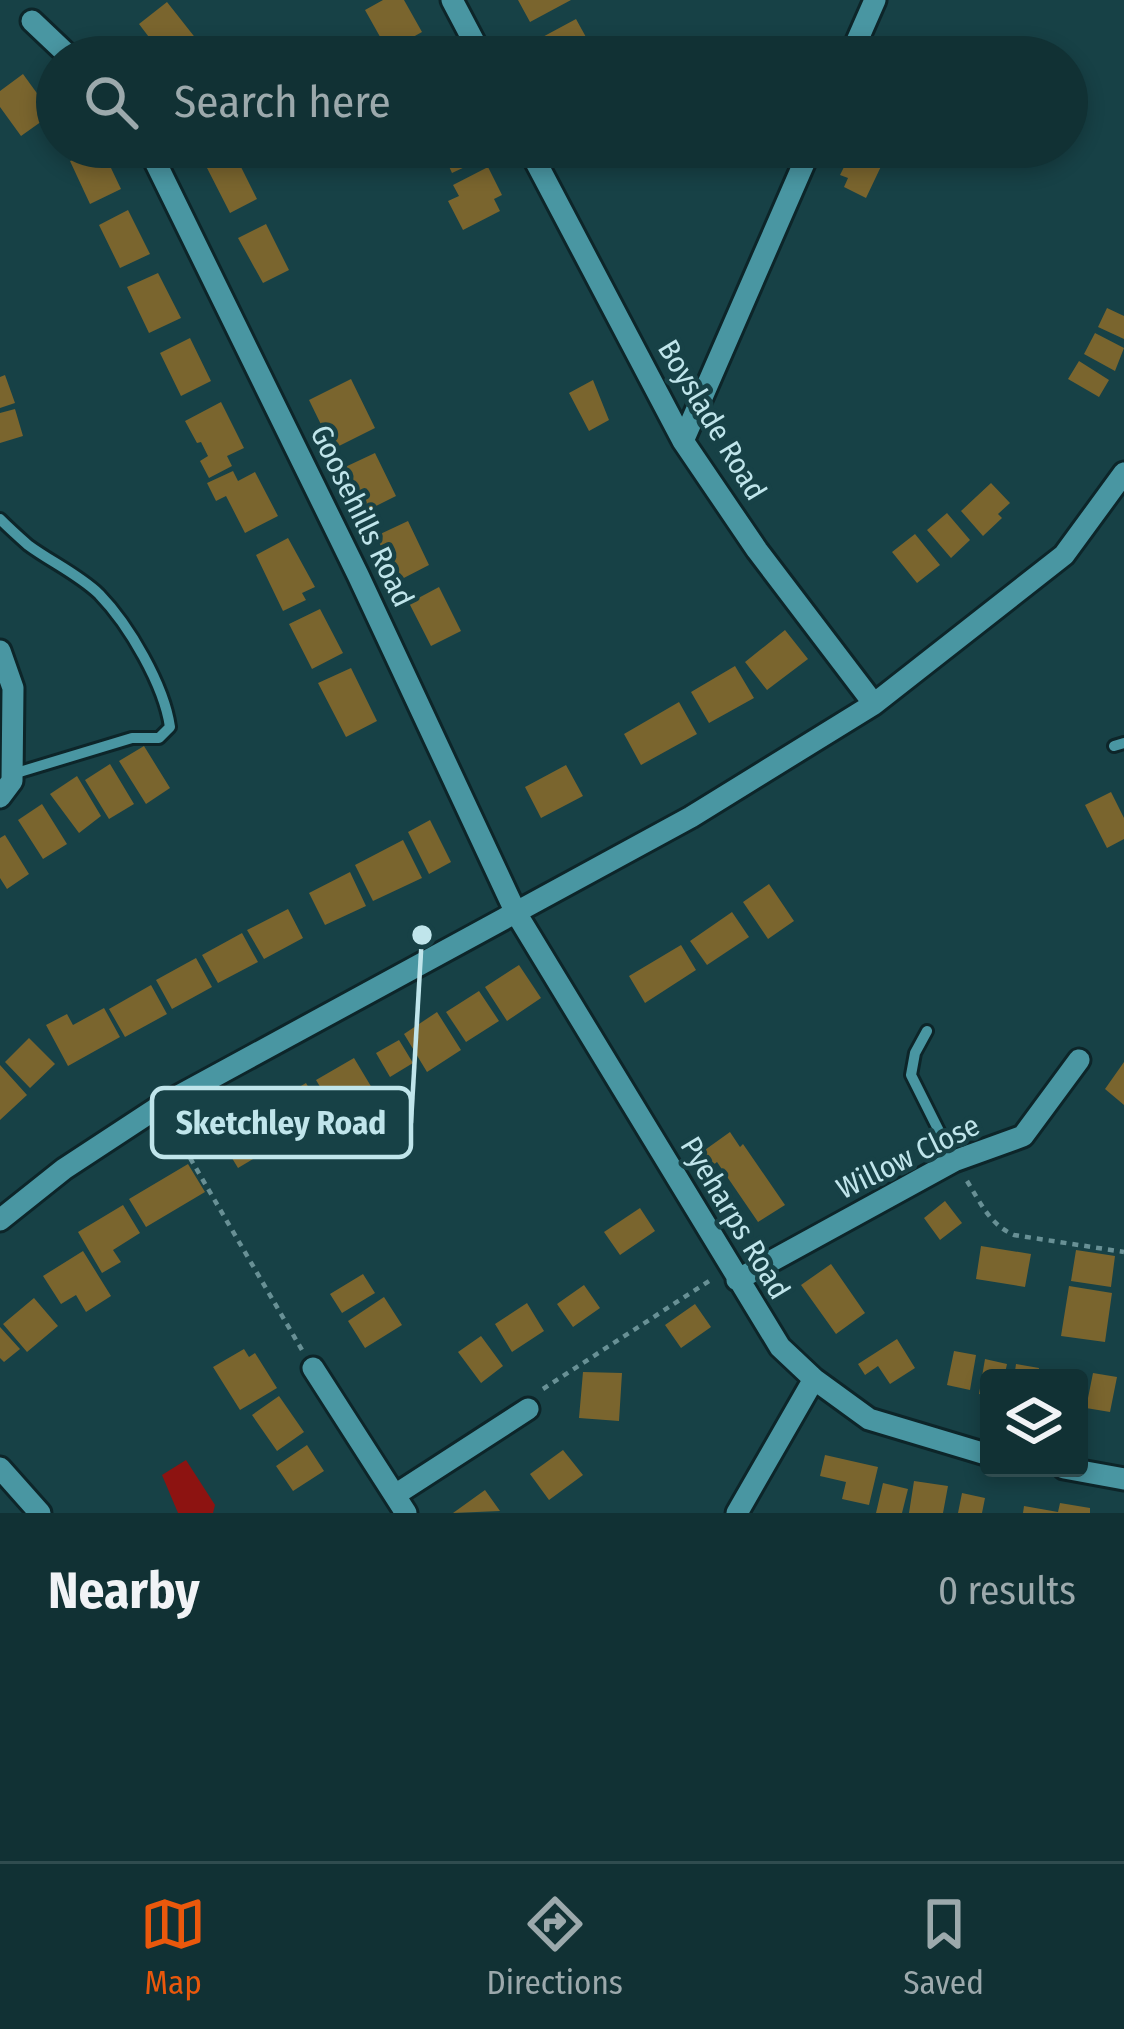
<!DOCTYPE html>
<html lang="en">
<head>
<meta charset="utf-8">
<style>
	:root { --surface:#113134; --page:#1e3d40; --text:#f1f3f6; --muted:#9ca9ac; --line:#304c4f; --accent:#ea580c }
	body { margin:0; font-family:"Fira Sans Condensed",sans-serif; background:var(--page); color:var(--text) }
	.controls { position:absolute; right:36px; bottom:36px; display:grid; overflow:hidden; border-radius:12px; box-shadow:0 6px 18px #0003 }
	.controls button { width:108px; height:108px; display:grid; place-items:center; padding:0; border:0; border-bottom:3px solid var(--line); background:var(--surface); color:var(--text); font:60px sans-serif }
	.list { margin:0; padding:0; list-style:none }
	h2 { display:flex; justify-content:space-between; align-items:center; height:156px; margin:0; padding:0 48px; font-size:51px }
	h2 small { font-size:39px; font-weight:400; color:var(--muted) }
	.icon { flex:none; width:66px; height:66px; fill:none; stroke:currentColor; stroke-width:2; stroke-linecap:round; stroke-linejoin:round }
	.map { position:relative; flex:none; width:1124px; height:1513px; overflow:hidden }
	.search { position:absolute; background:var(--surface); box-shadow:0 6px 18px #0003; left:36px; right:36px; top:36px; height:132px; display:flex; align-items:center; gap:30px; box-sizing:border-box; padding:0 42px; border-radius:66px; color:var(--muted); font-size:45px }
	.sheet { height:348px; background:var(--surface) }
	nav { display:flex; justify-content:space-around; align-items:center; box-sizing:border-box; height:168px; border-top:3px solid var(--line); background:var(--surface); font-size:33px; color:var(--muted) }
	nav a { display:grid; justify-items:center; gap:6px }
	nav .on { color:var(--accent) }
	.map>svg:first-child { display:block }
	.green { fill:#8d1311 }
	.building { fill:#7a652e }
	.lines { fill:none; stroke-linecap:round; stroke-linejoin:round }
	.lane-casing { stroke:#0d2529; stroke-width:16 }
	.street-casing { stroke:#0d2529; stroke-width:27 }
	.path { stroke:#689095; stroke-width:4.5; stroke-dasharray:6 6; stroke-linecap:butt }
	.lane { stroke:#4996a2; stroke-width:10 }
	.street { stroke:#4996a2; stroke-width:21 }
	.labels { text-anchor:middle; dominant-baseline:central; stroke-width:9; stroke-linejoin:round; paint-order:stroke }
	.street-label { font-size:30px; fill:#c0e5eb; stroke:#174146 }
	.leader { fill:none; stroke:#c0e5eb; stroke-width:4.5 }
	.callout-dot { fill:#c0e5eb; stroke:#174146; stroke-width:4.5 }
	.callout { fill:#174146; stroke:#c0e5eb; stroke-width:4.5 }
	.callout-label { font-size:33px; text-anchor:middle; font-weight:bold; fill:#c0e5eb }
</style>
</head>
<body>
<div class="map">
<svg width="1124" height="1513" viewBox="0 0 1124 1513">
	<rect width="100%" height="100%" fill="#174146"/>
	<path class="green" d="M186,1460L215,1505L213,1513H178L162,1475Z"/>
	<path class="building" d="M383,0H404L422,32L388,51L365,10Z
		M518,0H571L530,22Z
		M167,2L197,40L175,57H164L139,24Z
		M576,19L597,57H547L537,40Z
		M23,74L52,114L21,136L0,107V91Z
		M101,147L121,189L90,204L70,161Z
		M440,147H477L482,159L452,173Z
		M862,147L885,158L866,198L844,187L848,178L840,175L849,157L856,160Z
		M234,153L257,199L230,213L206,166Z
		M488,167L502,195L494,199L500,211L463,230L448,201L459,196L453,185Z
		M128,210L150,254L120,268L99,225Z
		M266,224L289,270L263,283L238,238Z
		M158,273L181,318L149,333L127,287Z
		M1107,308L1124,316V339L1098,327Z
		M1095,333L1124,348L1115,371L1084,354Z
		M190,338L211,381L181,396L160,353Z
		M1079,361L1109,380L1099,397L1068,379Z
		M5,375L15,403L0,408V377Z
		M351,379L375,428L333,449L309,400Z
		M593,380L609,420L589,431L569,393Z
		M221,402L244,448L227,456L232,466L209,478L200,461L208,456L201,442L197,443L185,421Z
		M15,409L23,436L0,443V413Z
		M375,453L396,496L366,511L343,468Z
		M233,471L238,481L255,472L278,516L245,533L226,496L216,501L207,483Z
		M991,483L1010,503L998,514L1002,518L983,536L961,511Z
		M947,513L970,540L951,558L927,530Z
		M408,521L429,565L398,581L376,536Z
		M915,534L940,565L917,583L892,552Z
		M288,538L315,587L302,593L306,600L283,611L256,555Z
		M439,587L461,631L431,646L409,603Z
		M320,609L343,653L312,669L289,624Z
		M785,630L808,659L767,690L745,662Z
		M735,666L754,698L709,723L691,692Z
		M351,668L377,721L346,737L318,683Z
		M679,702L697,734L641,765L624,734Z
		M144,746L170,788L146,804L119,761Z
		M110,764L134,804L109,819L85,780Z
		M566,765L583,796L541,818L525,787Z
		M77,776L101,816L79,833L50,794Z
		M1111,792L1124,818V839L1107,848L1085,805Z
		M42,804L67,844L43,859L18,820Z
		M430,820L451,862L429,874L408,832Z
		M5,835L29,874L7,889L0,878V838Z
		M403,840L422,878L373,901L355,865Z
		M350,872L366,906L325,925L309,893Z
		M769,884L794,921L768,939L743,902Z
		M288,909L303,938L264,959L247,930Z
		M732,912L749,937L707,965L690,941Z
		M242,933L258,962L218,983L202,955Z
		M681,945L696,970L645,1003L629,976Z
		M196,958L212,987L172,1009L156,980Z
		M519,965L541,998L507,1021L485,987Z
		M151,985L167,1014L125,1037L109,1009Z
		M479,991L499,1021L466,1042L446,1012Z
		M104,1008L120,1037L68,1066L46,1025L67,1014L73,1025Z
		M437,1012L461,1050L427,1072L404,1034Z
		M29,1038L55,1064L30,1088L5,1062Z
		M399,1040L413,1063L390,1077L376,1053Z
		M354,1058L372,1088L334,1110L316,1080Z
		M1124,1062V1105L1105,1089Z
		M0,1065L27,1095L0,1120Z
		M306,1083L331,1126L291,1149L267,1106Z
		M256,1113L275,1146L238,1168L218,1135Z
		M730,1132L740,1147L743,1144L785,1205L758,1222L717,1162L712,1166L702,1152Z
		M188,1164L205,1192L146,1227L129,1199Z
		M945,1201L962,1223L940,1240L924,1218Z
		M123,1205L140,1233L113,1250L121,1262L102,1273L78,1232Z
		M640,1208L655,1231L620,1255L604,1232Z
		M981,1246L1031,1254L1025,1287L976,1279Z
		M1076,1250L1115,1256L1111,1287L1071,1281Z
		M83,1251L111,1296L86,1312L76,1295L61,1304L43,1276Z
		M831,1264L865,1313L836,1334L801,1285Z
		M363,1274L375,1293L342,1313L330,1294Z
		M584,1285L600,1308L573,1327L557,1304Z
		M1069,1286L1112,1293L1105,1342L1061,1336Z
		M384,1297L402,1325L365,1348L348,1321Z
		M34,1298L58,1326L27,1352L3,1324Z
		M527,1303L544,1331L512,1352L495,1324Z
		M695,1304L711,1327L681,1348L665,1325Z
		M0,1327L20,1349L4,1362L0,1358Z
		M481,1336L503,1366L481,1383L458,1352Z
		M897,1339L915,1368L890,1384L878,1366L865,1375L858,1364Z
		M244,1349L249,1357L255,1353L277,1388L240,1410L213,1367Z
		M954,1351L976,1355L970,1390L947,1385Z
		M985,1359L1007,1364L1004,1378H989V1396L979,1394Z
		M1016,1364L1039,1368L1038,1378H1014Z
		M583,1372L622,1373L619,1421L579,1418Z
		M1093,1373L1117,1377L1110,1412L1086,1408Z
		M279,1396L304,1432L277,1451L252,1415Z
		M307,1445L324,1471L293,1491L276,1466Z
		M563,1450L583,1475L549,1500L530,1474Z
		M825,1455L878,1467L869,1505L842,1499L846,1482L820,1476Z
		M914,1481L948,1486L943,1513H909Z
		M883,1483L908,1489L902,1513H876Z
		M485,1490L500,1511L453,1513Z
		M962,1493L985,1498L982,1513H958Z
		M1060,1503L1090,1508V1513H1023L1024,1506L1058,1512Z"/>
	<g class="lines">
		<defs>
			<path id="lane" d="M0,519C9,528 19,537 28,545C51,562 78,574 99,594C129,625 164,685 170,727L159,738H132L13,774
				M1114,746L1124,743
				M927,1031L915,1053L911,1075L954,1161"/>
			<path id="street" d="M452,0L482,57
				M32,21L70,57
				M850,57L875,0
				M148,147L358,575L516,913L780,1347L814,1379L869,1419L989,1455
				M528,147L683,441L757,550L874,704
				M683,441L811,147
				M0,651L13,688L12,781L0,797
				M0,1220L64,1169L160,1106L691,817L874,704L1064,555L1124,473
				M737,1280L954,1161L1023,1136L1079,1060
				M313,1368L406,1513
				M0,1468L40,1513
				M1064,1468L1124,1479
				M395,1495L528,1409
				M737,1513L814,1379"/>
		</defs>
		<use href="#lane" class="lane-casing"/>
		<use href="#street" class="street-casing"/>
		<path class="path" d="M172,1127L302,1350
			M967,1181C980,1202 990,1225 1014,1235L1124,1252
			M543,1389L709,1281"/>
		<use href="#lane" class="lane"/>
		<use href="#street" class="street"/>
	</g>
	<g class="labels">
		<g class="street-label">
			<text transform="translate(712 420) rotate(59)">Boyslade Road</text>
			<text transform="translate(362 516) rotate(64)">Goosehills Road</text>
			<text transform="translate(908 1157) rotate(-26)">Willow Close</text>
			<text transform="translate(735 1218) rotate(59)">Pyeharps Road</text>
		</g>
	</g>
	<path class="leader" d="M422 935L411 1123"/>
	<circle class="callout-dot" cx="422" cy="935" r="12"/>
	<rect class="callout" x="152" y="1088" width="259" height="69" rx="12"/>
	<g class="callout-label">
		<text x="281" y="1134">Sketchley Road</text>
	</g>
</svg>
<div class="controls">
<button><svg class="icon" aria-label="layers" viewBox="0 0 24 24"><path d="M12 4l9 5-9 5-9-5zM3 14l9 5 9-5"/></svg></button>
</div>
<div class="search"><svg class="icon" aria-label="search" viewBox="0 0 24 24"><circle cx="10" cy="10" r="6"/><path d="M15 15l6 6"/></svg>Search here</div>
</div>
<section class="sheet">
<h2>Nearby<small>0 results</small></h2>
<ul class="list">
</ul>
</section>
<nav>
<a class="on"><svg class="icon" aria-label="map" viewBox="0 0 24 24"><path d="M3 6l6-2 6 2 6-2v14l-6 2-6-2-6 2zM9 4v14M15 6v14"/></svg>Map</a>
<a><svg class="icon" aria-label="directions" viewBox="0 0 24 24"><path d="M12 3l9 9-9 9-9-9zM9 14v-3h6M13 9l2 2-2 2"/></svg>Directions</a>
<a><svg class="icon" aria-label="saved" viewBox="0 0 24 24"><path d="M7 4h10v16l-5-4-5 4z"/></svg>Saved</a>
</nav>
</body>
</html>
